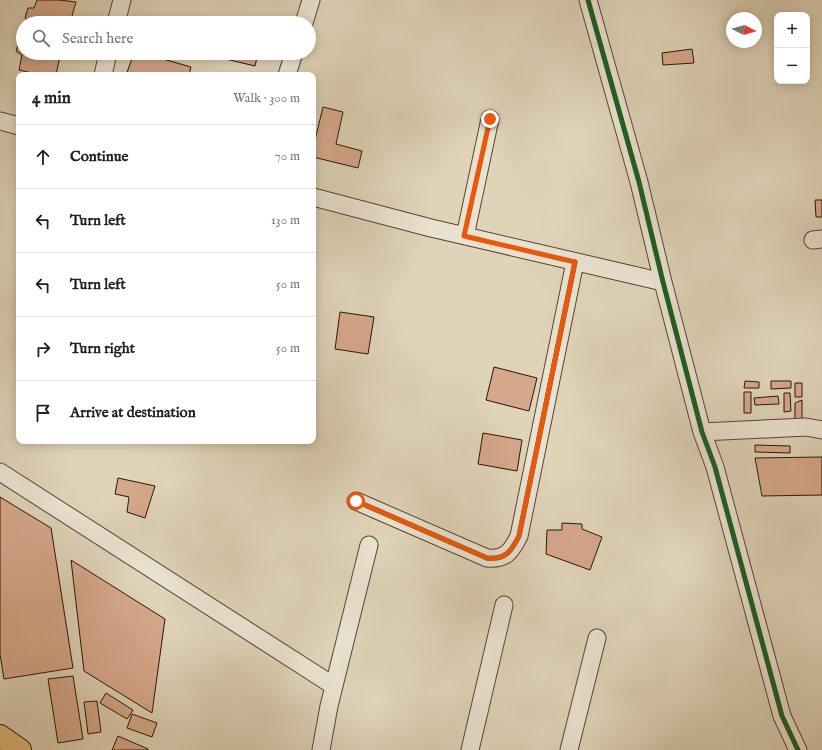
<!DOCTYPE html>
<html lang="en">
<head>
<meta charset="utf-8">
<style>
	:root { --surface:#fff; --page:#f2f2f2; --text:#222; --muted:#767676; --line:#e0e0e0 }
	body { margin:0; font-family:"IM FELL English",serif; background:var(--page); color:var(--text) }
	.controls { position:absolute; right:12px; top:12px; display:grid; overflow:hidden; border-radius:8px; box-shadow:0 2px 10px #0003 }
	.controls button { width:36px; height:36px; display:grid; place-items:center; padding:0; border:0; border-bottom:1px solid var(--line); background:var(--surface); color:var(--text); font:20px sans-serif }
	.compass { position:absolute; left:726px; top:12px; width:36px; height:36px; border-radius:50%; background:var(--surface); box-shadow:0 2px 10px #0003; rotate:96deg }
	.stop { position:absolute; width:12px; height:12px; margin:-9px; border:3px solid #ea580c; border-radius:50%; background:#fff }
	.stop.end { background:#ea580c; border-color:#fff; box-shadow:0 1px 4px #0008 }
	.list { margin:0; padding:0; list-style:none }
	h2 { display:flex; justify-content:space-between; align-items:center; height:52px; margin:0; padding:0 16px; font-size:17px }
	h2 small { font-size:13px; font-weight:400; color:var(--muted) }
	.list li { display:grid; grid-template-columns:26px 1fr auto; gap:12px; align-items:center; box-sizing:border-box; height:64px; padding:0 16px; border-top:1px solid var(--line) }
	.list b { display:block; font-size:15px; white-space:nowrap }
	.list em { font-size:13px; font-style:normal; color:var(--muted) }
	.icon { flex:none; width:22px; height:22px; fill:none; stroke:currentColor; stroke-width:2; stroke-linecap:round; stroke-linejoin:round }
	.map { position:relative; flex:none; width:822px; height:750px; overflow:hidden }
	.search { position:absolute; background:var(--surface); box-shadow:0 2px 10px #0003; left:16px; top:16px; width:300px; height:44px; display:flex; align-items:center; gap:10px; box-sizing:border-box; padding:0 14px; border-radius:22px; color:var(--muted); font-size:15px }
	.panel { position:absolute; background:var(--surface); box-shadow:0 2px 10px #0003; left:16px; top:72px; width:300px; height:372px; border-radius:8px }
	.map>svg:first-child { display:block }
	.building { fill:#d6a88b; stroke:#2b1605 }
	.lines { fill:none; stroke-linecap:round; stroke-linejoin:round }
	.minor-casing { stroke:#584532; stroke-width:19 }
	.major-casing { stroke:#2b1605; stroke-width:24 }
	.minor { stroke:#eae2d1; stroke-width:17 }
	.major { stroke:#e0ba7c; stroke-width:22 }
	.cycleway-casing { stroke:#eae2d1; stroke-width:8 }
	.cycleway { stroke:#1b5e20; stroke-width:5 }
	.route { stroke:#ea580c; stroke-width:5 }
</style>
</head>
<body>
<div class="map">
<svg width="822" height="750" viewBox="0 0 822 750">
	<rect width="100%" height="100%" fill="#dfd3b8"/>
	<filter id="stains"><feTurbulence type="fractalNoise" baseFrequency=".005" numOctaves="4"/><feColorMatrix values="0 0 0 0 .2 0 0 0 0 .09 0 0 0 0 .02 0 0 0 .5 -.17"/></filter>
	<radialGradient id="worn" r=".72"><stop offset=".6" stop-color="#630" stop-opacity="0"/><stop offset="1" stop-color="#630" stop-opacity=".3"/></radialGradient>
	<path class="building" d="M37,0H59L76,2L70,23H30L25,18L28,8H34Z
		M23,41V53H66L65,55L60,56L56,75H40L19,70L22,55L16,51L19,42Z
		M692,49L694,63L663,65L662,53Z
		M134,53H142L191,67L189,75H126Z
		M213,53H258L255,66L213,56Z
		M323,107L343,112L336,144L362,151L358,168L313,157V148Z
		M815,200H822V217H816Z
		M340,312L374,317L368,354L335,349Z
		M494,367L537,378L529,411L486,400Z
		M745,381L759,382V388H744Z
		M771,381H791V388L771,389Z
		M795,383H802V397H795Z
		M744,392H751V413H744Z
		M784,393H790L791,411L784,412Z
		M778,396L779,404L755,405L754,398Z
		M802,400V420H795V403Z
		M483,433L522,440L517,471L478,464Z
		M755,445L790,446V453L755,452Z
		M822,457V495L762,496L755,458Z
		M118,478L155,486L145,518L127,512L129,497L115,494Z
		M0,497L51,528L73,668L4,679L0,654Z
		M562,523L582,524V529L602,537L590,570L546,554L547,530H562Z
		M71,560L165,619L152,713L84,671Z
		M73,676L83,739L58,743L48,679Z
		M106,693L133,710L127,719L100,703Z
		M97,701L101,732L88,734L84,702Z
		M132,714L157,723L152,737L127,728Z
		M118,736L148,749V750H112Z"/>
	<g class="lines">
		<defs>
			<path id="minor" d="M588,0L639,182L663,282L702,432L715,467L782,716L798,750
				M116,23L122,0
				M304,23L311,0
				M103,75L108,53
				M287,75L294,53
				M0,121L19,126
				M313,197L431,228L663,282
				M465,236L490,119
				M813,240L822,239
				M702,432L806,427L822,430
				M0,472L334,686
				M356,501L487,558C505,560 511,552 519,536L575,262
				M321,750L329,706L369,545
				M470,750L504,605
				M569,750L597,638"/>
			<path id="major" d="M0,736L20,750"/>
		</defs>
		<use href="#minor" class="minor-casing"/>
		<use href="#major" class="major-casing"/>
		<use href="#minor" class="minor"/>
		<use href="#major" class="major"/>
		<defs>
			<path id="cycleway" d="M588,0L639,182L663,282L702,432L715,467L782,716L798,750
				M356,501L487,558C505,560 511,552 519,536L575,262"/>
		</defs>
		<use href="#cycleway" class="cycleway-casing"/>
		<use href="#cycleway" class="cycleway"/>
	</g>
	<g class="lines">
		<path class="route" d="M356,501L487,558C505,560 511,552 519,536L575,262L464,236L490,119"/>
	</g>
	<rect width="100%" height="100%" filter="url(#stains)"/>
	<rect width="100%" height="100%" fill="url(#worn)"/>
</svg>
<div class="controls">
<button>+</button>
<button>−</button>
</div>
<svg class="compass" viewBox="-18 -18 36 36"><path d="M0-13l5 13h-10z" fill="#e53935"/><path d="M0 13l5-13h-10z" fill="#767676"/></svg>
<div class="stop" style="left:356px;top:501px"></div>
<div class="stop end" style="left:490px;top:119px"></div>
<div class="search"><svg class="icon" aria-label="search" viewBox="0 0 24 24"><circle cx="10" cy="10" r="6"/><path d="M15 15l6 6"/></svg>Search here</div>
<section class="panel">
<h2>4 min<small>Walk · 300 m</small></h2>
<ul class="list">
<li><svg class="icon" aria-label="ahead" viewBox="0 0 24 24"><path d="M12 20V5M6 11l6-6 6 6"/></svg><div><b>Continue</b></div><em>70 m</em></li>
<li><svg class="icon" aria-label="left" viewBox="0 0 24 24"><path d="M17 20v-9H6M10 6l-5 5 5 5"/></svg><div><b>Turn left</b></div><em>130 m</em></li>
<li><svg class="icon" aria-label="left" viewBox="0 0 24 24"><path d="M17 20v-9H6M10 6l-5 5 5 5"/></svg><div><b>Turn left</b></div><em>50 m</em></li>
<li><svg class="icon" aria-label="right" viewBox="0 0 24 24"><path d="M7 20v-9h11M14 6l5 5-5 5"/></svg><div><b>Turn right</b></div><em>50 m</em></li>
<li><svg class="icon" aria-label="arrive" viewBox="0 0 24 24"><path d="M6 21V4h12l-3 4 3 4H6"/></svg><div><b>Arrive at destination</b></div></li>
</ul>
</section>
</div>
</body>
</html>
